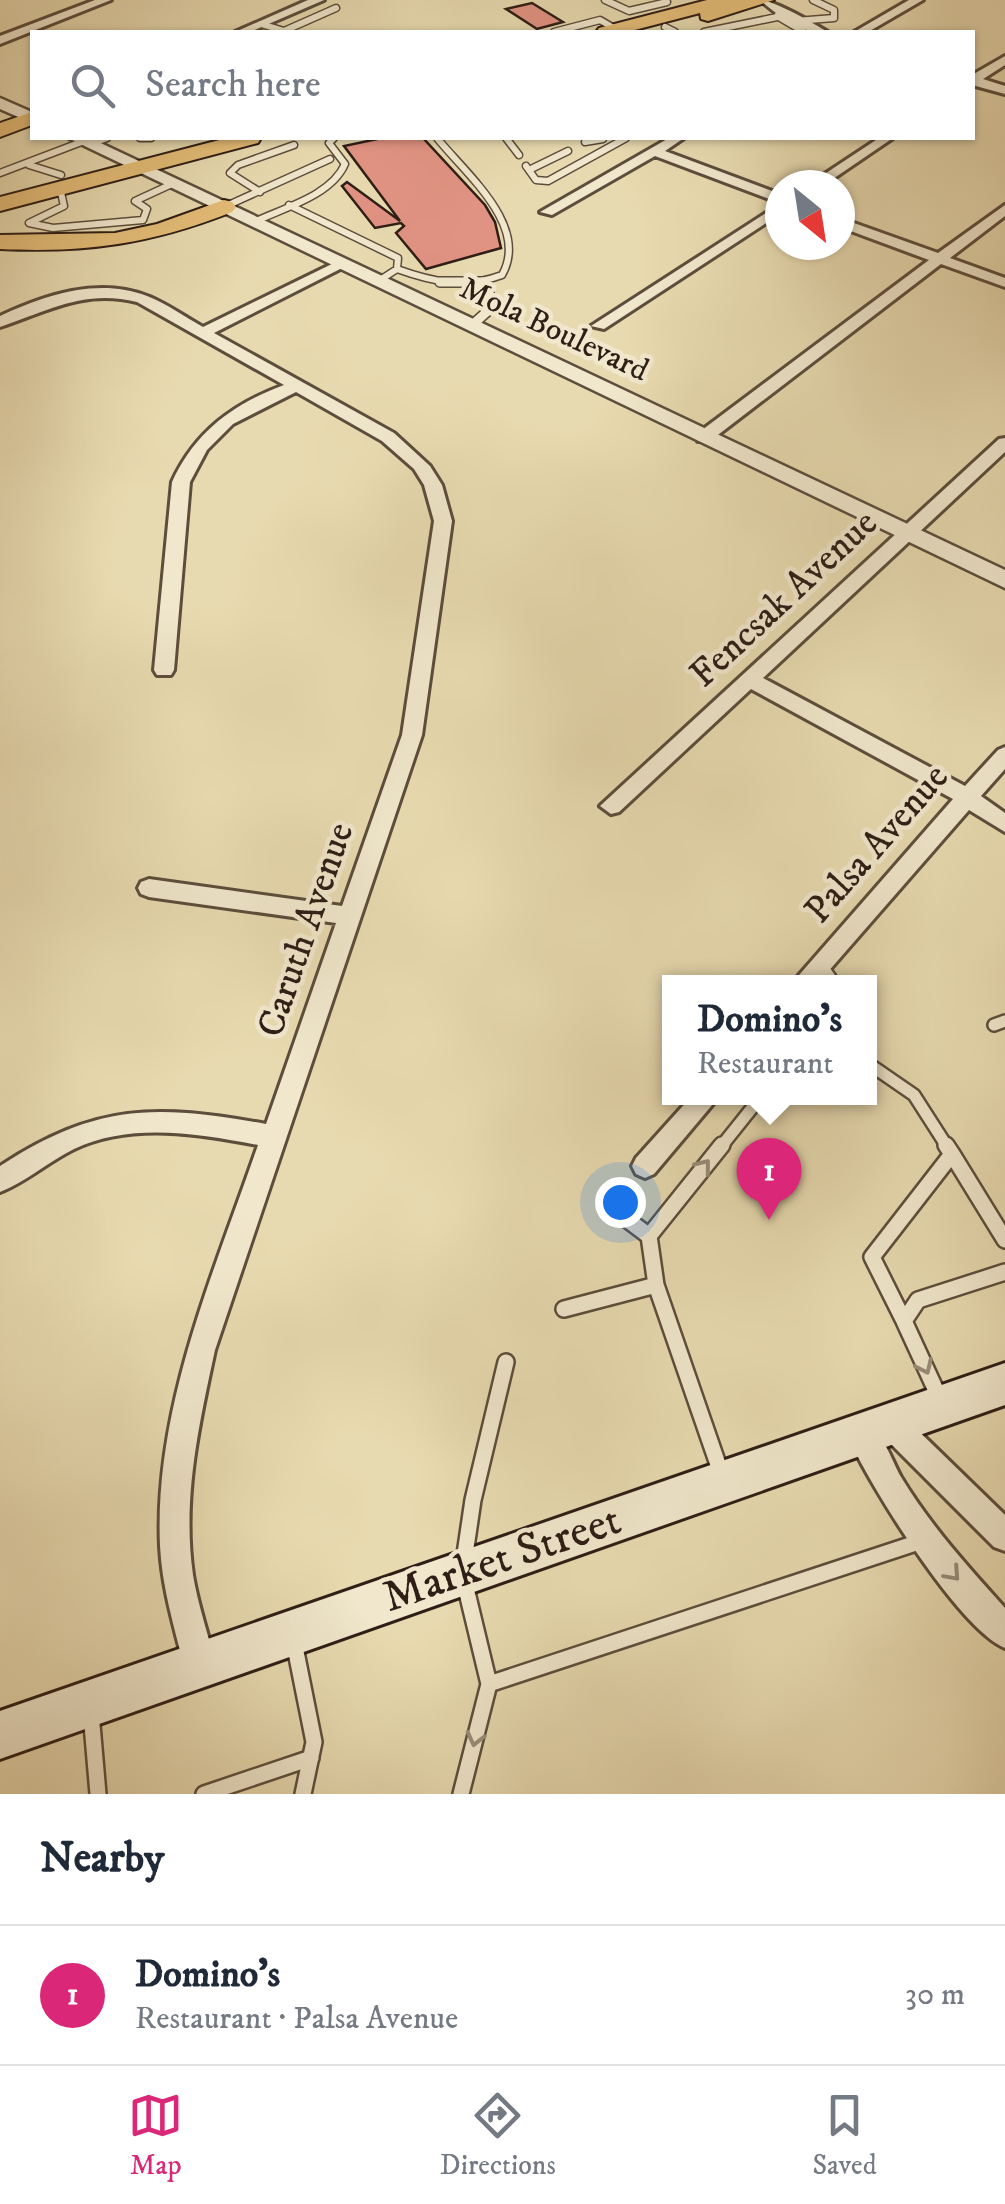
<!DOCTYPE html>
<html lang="en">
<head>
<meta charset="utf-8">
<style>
	:root { --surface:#fff; --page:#f2f2f3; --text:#1f2937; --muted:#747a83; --line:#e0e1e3; --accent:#db2777 }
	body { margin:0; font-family:"IM FELL DW Pica",serif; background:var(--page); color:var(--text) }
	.compass { position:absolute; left:765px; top:170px; width:90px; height:90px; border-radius:50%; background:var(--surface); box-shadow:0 2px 8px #0004; rotate:150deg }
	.you { position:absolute; left:620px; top:1202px; width:35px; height:35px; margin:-25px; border:8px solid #fff; border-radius:50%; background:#1a73e8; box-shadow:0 0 0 15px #1a73e833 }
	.badge { display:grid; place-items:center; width:65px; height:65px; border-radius:50%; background:var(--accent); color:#fff; font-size:32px; font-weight:700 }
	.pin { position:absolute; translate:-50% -82px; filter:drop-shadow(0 2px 5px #0008) }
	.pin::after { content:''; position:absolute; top:52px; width:35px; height:30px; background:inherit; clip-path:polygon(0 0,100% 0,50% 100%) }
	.popup { position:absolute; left:662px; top:975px; width:215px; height:130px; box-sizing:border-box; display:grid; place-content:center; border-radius:0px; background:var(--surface); filter:drop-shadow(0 2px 8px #0005); font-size:32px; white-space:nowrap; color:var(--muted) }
	.popup b { font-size:38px; color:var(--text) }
	.popup::after { content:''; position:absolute; left:50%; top:100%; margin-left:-20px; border:20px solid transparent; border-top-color:var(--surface) }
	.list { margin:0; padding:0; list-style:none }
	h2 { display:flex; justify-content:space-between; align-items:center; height:130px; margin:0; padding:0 40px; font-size:42px }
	h2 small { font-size:32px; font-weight:400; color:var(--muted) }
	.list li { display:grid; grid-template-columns:65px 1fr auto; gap:30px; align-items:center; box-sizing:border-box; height:140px; padding:0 40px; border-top:2px solid var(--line) }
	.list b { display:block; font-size:38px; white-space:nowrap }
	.list p { margin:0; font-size:32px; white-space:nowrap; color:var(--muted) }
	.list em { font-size:32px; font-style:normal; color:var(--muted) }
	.icon { flex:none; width:55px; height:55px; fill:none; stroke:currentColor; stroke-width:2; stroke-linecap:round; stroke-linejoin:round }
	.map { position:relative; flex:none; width:1005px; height:1794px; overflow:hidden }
	.search { position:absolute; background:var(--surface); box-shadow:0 2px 8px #0004; left:30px; right:30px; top:30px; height:110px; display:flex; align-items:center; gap:25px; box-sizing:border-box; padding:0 35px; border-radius:0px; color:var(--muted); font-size:38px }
	.sheet { height:270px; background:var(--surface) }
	nav { display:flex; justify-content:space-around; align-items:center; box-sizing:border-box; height:140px; border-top:2px solid var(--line); background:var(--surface); font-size:28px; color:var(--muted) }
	nav a { display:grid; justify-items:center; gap:5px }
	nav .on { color:var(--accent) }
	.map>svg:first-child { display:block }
	.building { fill:#e19383; stroke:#2e1e16; stroke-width:2.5 }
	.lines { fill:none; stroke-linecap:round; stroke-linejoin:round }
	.service-far3-casing { stroke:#5c4d3c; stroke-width:9 }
	.service-far2-casing { stroke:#5c4d3c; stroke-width:12 }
	.service-far1-casing { stroke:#5c4d3c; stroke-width:16 }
	.service-casing { stroke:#5c4d3c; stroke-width:20 }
	.minor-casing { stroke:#5c4d3c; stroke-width:6 }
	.tertiary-casing { stroke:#5c4d3c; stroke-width:5 }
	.secondary-casing { stroke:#2e1e16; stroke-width:6 }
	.trunk-casing { stroke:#2e1e16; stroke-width:4 }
	.service-far3 { stroke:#f0e7cc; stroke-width:6 }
	.service-far2 { stroke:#f0e7cc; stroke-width:9 }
	.service-far1 { stroke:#f0e7cc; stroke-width:11 }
	.service { stroke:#f0e7cc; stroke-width:15 }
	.minor { fill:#f0e7cc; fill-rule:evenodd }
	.tertiary { fill:#f0e7cc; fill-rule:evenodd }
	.secondary { fill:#f0e7cc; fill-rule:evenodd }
	.trunk { fill:#e4bd78; fill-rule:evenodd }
	.oneway { stroke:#998d7a }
	.labels { text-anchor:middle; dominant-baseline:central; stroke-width:9; stroke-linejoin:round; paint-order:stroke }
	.far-street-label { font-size:32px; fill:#2e1e16; stroke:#f0e7cc }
	.street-label { font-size:38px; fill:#2e1e16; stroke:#f0e7cc }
	.near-street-label { font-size:45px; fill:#2e1e16; stroke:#f0e7cc }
</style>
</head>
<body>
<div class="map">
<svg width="1005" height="1794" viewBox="0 0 1005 1794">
	<rect width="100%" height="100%" fill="#e8dab0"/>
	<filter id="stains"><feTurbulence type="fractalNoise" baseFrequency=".002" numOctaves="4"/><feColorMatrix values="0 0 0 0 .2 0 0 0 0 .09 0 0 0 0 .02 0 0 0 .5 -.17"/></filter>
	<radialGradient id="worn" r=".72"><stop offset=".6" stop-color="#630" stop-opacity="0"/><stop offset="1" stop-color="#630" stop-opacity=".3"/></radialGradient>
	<path class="building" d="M532,3L563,22L537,29L506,9Z
		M382,138H423L485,205L495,222L501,248L426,269L396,233L404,226L401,223L375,228L342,186L347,182L400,221L344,146Z"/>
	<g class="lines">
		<defs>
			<path id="service-far3" d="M605,0L629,11L667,2
				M813,0L834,10V18
				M777,16L804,32
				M796,21L834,18
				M261,24L284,31L336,8
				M665,27L675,32
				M554,32L600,20L617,30
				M704,32L787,15
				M140,138H151
				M506,138L519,155
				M585,142L603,139L600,138
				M90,144L107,138
				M29,165L61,175
				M526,166L536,180L548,181L626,138
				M529,170L568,151
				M0,173L84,141
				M60,188L64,206L29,223L53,228L143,220L147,209L135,201L174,183
				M260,192L230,173L238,165L294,145
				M289,205L398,258L397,269L377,282
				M224,207L330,159
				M254,222C283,208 331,196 345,164L329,143L334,138
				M397,269C433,282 465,289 502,275C530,226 466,174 437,138"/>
			<path id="service-far2" d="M440,282H482
				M471,326L489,310V293L482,282"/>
			<path id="service-far1" d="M821,965L833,982
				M994,1025L1005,1021
				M869,1064L914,1095L948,1148
				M720,1148L760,1098"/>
			<path id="service" d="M946,1145L952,1154
				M616,1211L649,1236L656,1285
				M649,1236L722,1145
				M564,1309L656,1285L721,1473
				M904,1321L872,1257L952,1154L1005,1240
				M939,1397L904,1321L918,1300L1005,1272
				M464,1561L473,1500L506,1362
				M294,1642L314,1742L303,1794
				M489,1684L922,1541
				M91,1713L98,1794
				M204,1794L311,1758
				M461,1794L489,1684L464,1580"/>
			<path id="minor" d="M95,0H111L0,44V36Z
				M308,0H324L250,32H235Z
				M760,0C774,0 815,24 828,32C801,34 780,17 760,0Z
				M909,0H923L868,32H854Z
				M1005,56V65L983,79L1005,86V94L972,85V75Z
				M669,138H684L665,151L780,194V203L655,156L552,215L540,212Z
				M879,138H893L824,185H808Z
				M780,204V214L604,329L591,326Z
				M1005,205V216L950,258L1005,278V287L941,264L710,441H698V433L929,260L840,227V218L938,253Z
				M336,262L348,265L214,333L394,433L430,466L442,485L452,521L422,735L215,1350C199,1424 182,1499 193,1575C198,1606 209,1636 216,1666L211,1677L200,1682L189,1677L184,1666C174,1626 162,1587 160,1546C154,1407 214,1273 258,1145C198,1134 132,1122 74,1149C49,1161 26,1182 0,1192V1166C96,1103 156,1104 266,1124L336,923L149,897L141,894L138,888L141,882L149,879L342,906L402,735L434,521L424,485L414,469L382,441L296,392L233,424L207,450L190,482L174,670L171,675H157L154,670L172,482C195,432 233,404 284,385L137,302C84,289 48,311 0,327V316C45,295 98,277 147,296C166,303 185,317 203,327Z
				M1005,438V452L763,678L965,786L998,750L1005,747V769L981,796L1005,813V832L969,810L819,982H793L953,799L751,689L619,812L611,814L600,806L999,439Z
				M690,1098H718L654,1174L645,1178L636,1174L632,1166L636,1158Z
				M891,1409L901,1414L1005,1515V1551L994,1547L881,1434L876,1424L881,1414Z
				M862,1419C881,1427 891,1459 901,1477C930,1525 968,1567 1005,1608V1648C959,1629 867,1482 847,1434L852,1424Z"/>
			<path id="tertiary" d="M0,98L32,112V123L0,109Z
				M68,138H90L1005,570V588Z"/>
			<path id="secondary" d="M1005,1363V1405L0,1759V1711Z"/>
			<path id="trunk" d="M707,0H774L708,21L701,19L700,13L627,32H596L599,28Z
				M32,112V125L0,137V123Z
				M227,138H261L258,143L0,211V197Z
				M224,200L232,202L236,207L232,212C151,244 87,253 0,249V235L115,233L157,224Z"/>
		</defs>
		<use href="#service-far3" class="service-far3-casing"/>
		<use href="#service-far2" class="service-far2-casing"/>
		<use href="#service-far1" class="service-far1-casing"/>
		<use href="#service" class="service-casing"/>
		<use href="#minor" class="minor-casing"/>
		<use href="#tertiary" class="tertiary-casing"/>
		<use href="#secondary" class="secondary-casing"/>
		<use href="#trunk" class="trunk-casing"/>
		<use href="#service-far3" class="service-far3"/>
		<use href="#service-far2" class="service-far2"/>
		<use href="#service-far1" class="service-far1"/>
		<use href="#service" class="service"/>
		<use href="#minor" class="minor"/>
		<use href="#tertiary" class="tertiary"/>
		<use href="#secondary" class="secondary"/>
		<use href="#trunk" class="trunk"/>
	</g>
	<defs><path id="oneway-chevron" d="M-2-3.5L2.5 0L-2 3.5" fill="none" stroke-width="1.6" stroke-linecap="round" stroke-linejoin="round" transform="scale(2.5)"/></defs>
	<g class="oneway">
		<use href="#oneway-chevron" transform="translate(704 1166) rotate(-52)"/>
		<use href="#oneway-chevron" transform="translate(925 1367) rotate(65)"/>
		<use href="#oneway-chevron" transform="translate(953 1574) rotate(48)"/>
		<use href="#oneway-chevron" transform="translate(475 1739) rotate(104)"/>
	</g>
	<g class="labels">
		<g class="far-street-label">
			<text transform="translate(554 330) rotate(25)">Mola Boulevard</text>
		</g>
		<g class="street-label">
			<text transform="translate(784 599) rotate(-43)">Fencsak Avenue</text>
			<text transform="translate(877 844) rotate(-49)">Palsa Avenue</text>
			<text transform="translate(306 930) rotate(-71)">Caruth Avenue</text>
		</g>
		<g class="near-street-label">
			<text transform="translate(502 1559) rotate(-19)">Market Street</text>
		</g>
	</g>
	<rect width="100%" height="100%" filter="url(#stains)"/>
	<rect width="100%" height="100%" fill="url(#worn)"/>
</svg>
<svg class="compass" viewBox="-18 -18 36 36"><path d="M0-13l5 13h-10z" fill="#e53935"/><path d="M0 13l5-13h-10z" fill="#747a83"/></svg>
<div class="you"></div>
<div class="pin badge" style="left:769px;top:1220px">1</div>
<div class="popup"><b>Domino's</b>Restaurant</div>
<div class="search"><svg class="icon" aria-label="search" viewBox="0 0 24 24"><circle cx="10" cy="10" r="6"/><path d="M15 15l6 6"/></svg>Search here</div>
</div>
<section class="sheet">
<h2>Nearby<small></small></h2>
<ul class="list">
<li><span class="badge">1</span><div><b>Domino's</b><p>Restaurant · Palsa Avenue</p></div><em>30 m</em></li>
</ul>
</section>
<nav>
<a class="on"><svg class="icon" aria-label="map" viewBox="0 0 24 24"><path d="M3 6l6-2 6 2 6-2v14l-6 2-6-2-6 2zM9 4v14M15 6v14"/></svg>Map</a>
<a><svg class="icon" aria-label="directions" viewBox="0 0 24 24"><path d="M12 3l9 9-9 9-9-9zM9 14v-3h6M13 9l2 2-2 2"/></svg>Directions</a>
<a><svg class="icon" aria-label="saved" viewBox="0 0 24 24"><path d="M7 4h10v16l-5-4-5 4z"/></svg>Saved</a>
</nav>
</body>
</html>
